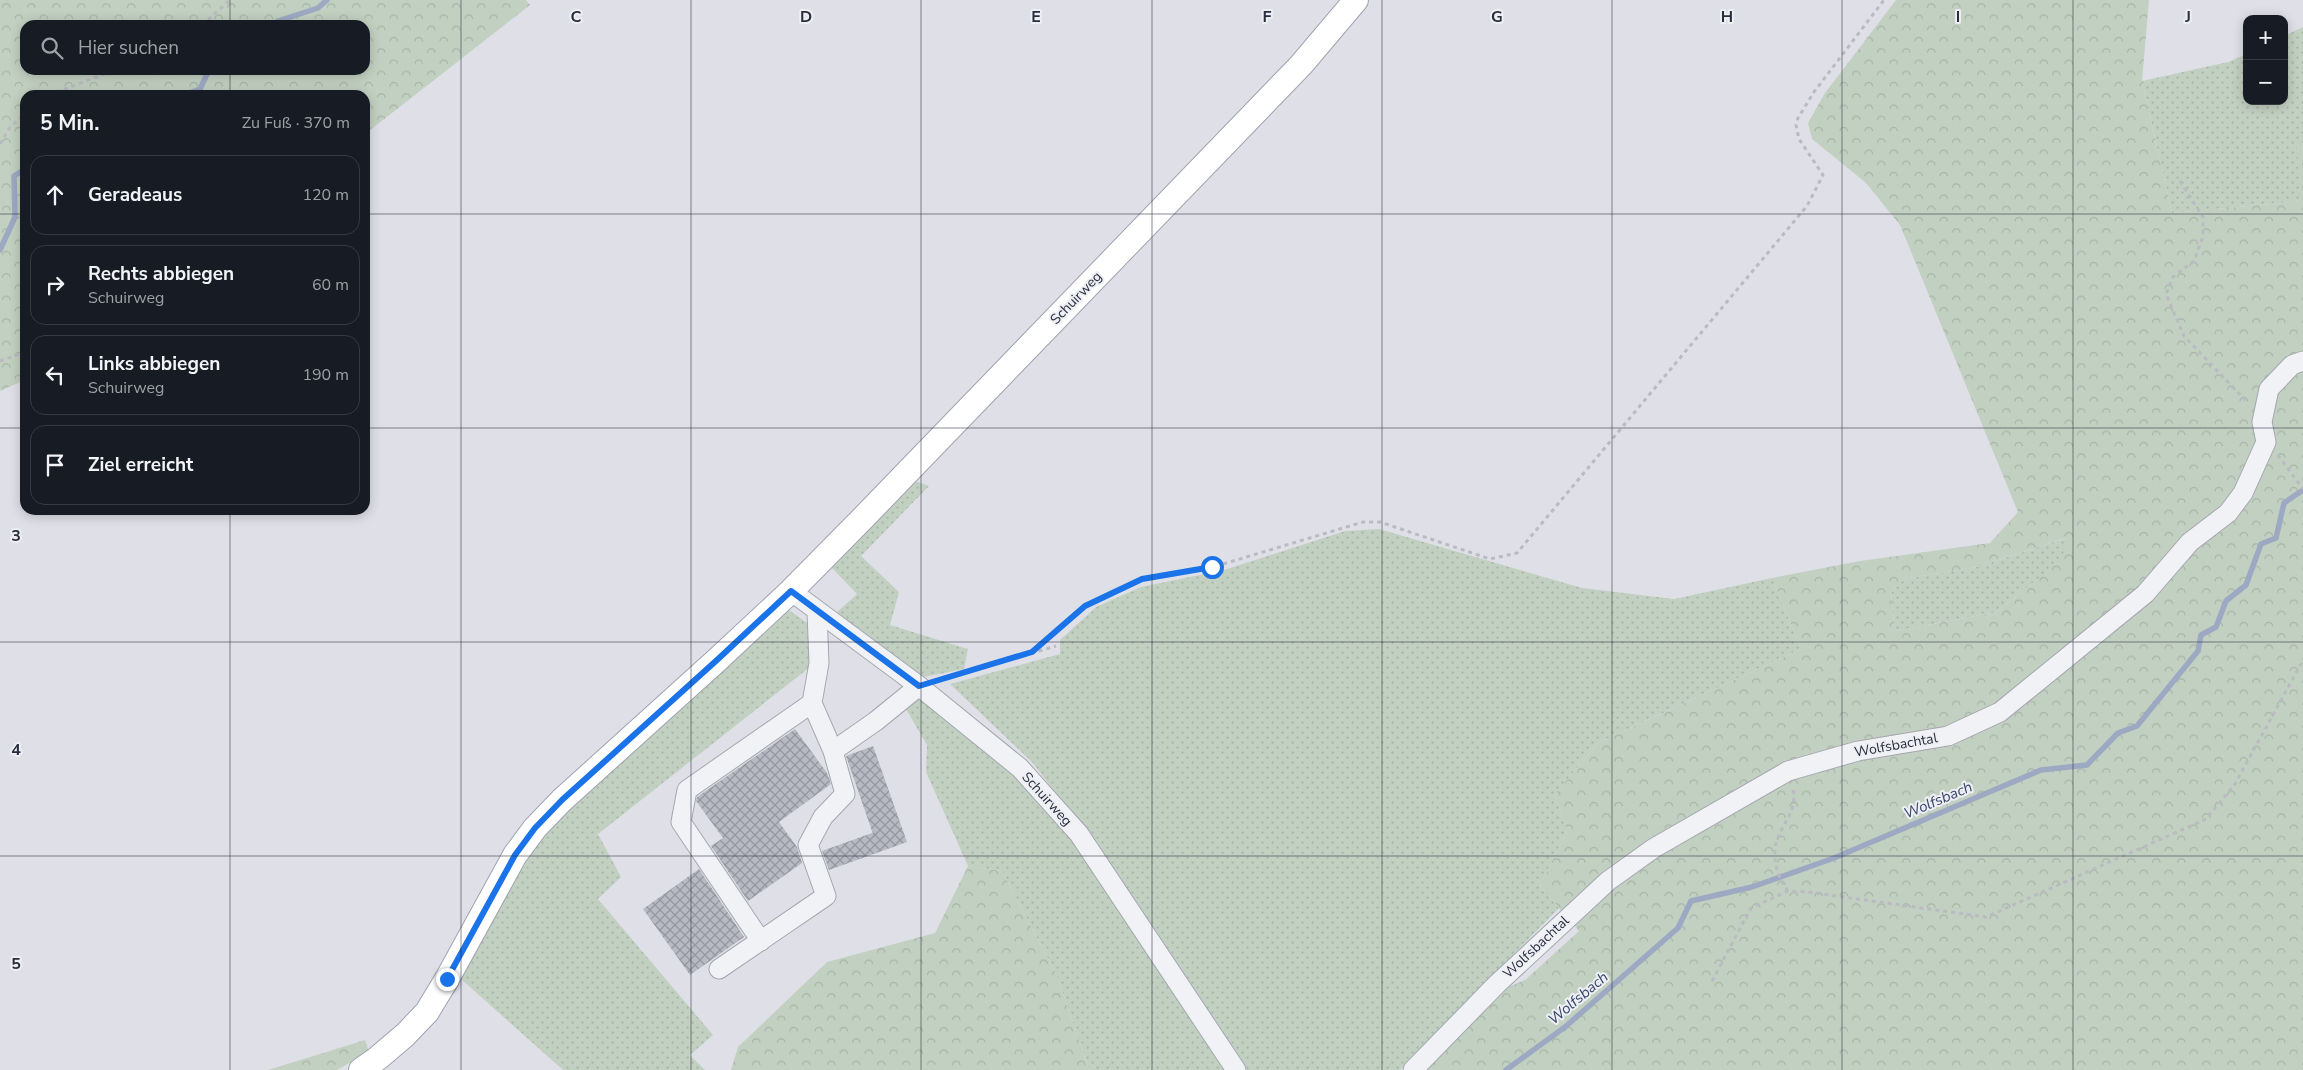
<!DOCTYPE html>
<html lang="de">
<head>
<meta charset="utf-8">
<style>
	:root { --surface:#171b24; --page:#20242c; --text:#f1f3f6; --muted:#9ea1a6; --line:#363941 }
	body { margin:0; font-family:"Nunito Sans",sans-serif; background:var(--page); color:var(--text) }
	.controls { position:absolute; right:15px; top:15px; display:grid; overflow:hidden; border-radius:10px; box-shadow:0 2px 12px #0003 }
	.controls button { width:45px; height:45px; display:grid; place-items:center; padding:0; border:0; border-bottom:1px solid var(--line); background:var(--surface); color:var(--text); font:25px sans-serif }
	.stop { position:absolute; width:15px; height:15px; margin:-11px; border:4px solid #1a73e8; border-radius:50%; background:#fff }
	.stop.end { background:#1a73e8; border-color:#fff; box-shadow:0 1px 5px #0008 }
	.list { margin:0; padding:0; list-style:none }
	h2 { display:flex; justify-content:space-between; align-items:center; height:65px; margin:0; padding:0 20px; font-size:21px }
	h2 small { font-size:16px; font-weight:400; color:var(--muted) }
	.list li { display:grid; grid-template-columns:32px 1fr auto; gap:15px; align-items:center; box-sizing:border-box; height:80px; margin:0 10px 10px; padding:0 10px; border:1px solid var(--line); border-radius:15px }
	.list b { display:block; font-size:19px; white-space:nowrap }
	.list p { margin:0; font-size:16px; white-space:nowrap; color:var(--muted) }
	.list em { font-size:16px; font-style:normal; color:var(--muted) }
	.icon { flex:none; width:28px; height:28px; fill:none; stroke:currentColor; stroke-width:2; stroke-linecap:round; stroke-linejoin:round }
	.map { position:relative; flex:none; width:2303px; height:1070px; overflow:hidden }
	.search { position:absolute; background:var(--surface); box-shadow:0 2px 12px #0003; left:20px; top:20px; width:350px; height:55px; display:flex; align-items:center; gap:12px; box-sizing:border-box; padding:0 18px; border-radius:15px; color:var(--muted); font-size:19px }
	.panel { position:absolute; background:var(--surface); box-shadow:0 2px 12px #0003; left:20px; top:90px; width:350px; height:425px; border-radius:15px }
	.map>svg:first-child { display:block }
	.grass { fill:url(#grass-dots) }
	.forest { fill:url(#forest-crowns); fill-rule:evenodd }
	.lines { fill:none; stroke-linecap:round; stroke-linejoin:round }
	.stream { stroke:#9da9c3; stroke-width:5.5 }
	.building { fill:url(#building-cross-hatch) }
	.minor-casing { stroke:#a5a7b0; stroke-width:21 }
	.major-casing { stroke:#9fa3b1; stroke-width:26 }
	.path { stroke:#b9bbc1; stroke-width:3; stroke-dasharray:4 4; stroke-linecap:butt }
	.minor { stroke:#f1f2f5; stroke-width:19 }
	.major { stroke:#fff; stroke-width:24 }
	.route { stroke:#1a73e8; stroke-width:6 }
	.grid { fill:none; stroke:#292d3c; stroke-width:1; stroke-opacity:0.55 }
	.labels { text-anchor:middle; dominant-baseline:central; stroke-width:4; stroke-linejoin:round; paint-order:stroke }
	.street-label { font-size:14px; fill:#292d3c; stroke:#eeeff4 }
	.water-label { font-size:15px; font-style:italic; fill:#38466c; stroke:#eeeff4 }
	.grid-label { font-size:16px; text-anchor:middle; font-weight:bold; fill:#292d3c; stroke:#eeeff4; stroke-width:4; stroke-linejoin:round; paint-order:stroke }
</style>
</head>
<body>
<div class="map">
<svg width="2303" height="1070" viewBox="0 0 2303 1070">
	<defs>
		<pattern id="grass-dots" width="8" height="8" patternUnits="userSpaceOnUse" patternTransform="scale(1.25)"><rect width="8" height="8" fill="#c2d0c1"/><path d="M2 2h.1M6 6h.1" fill="none" stroke="#a7b3a7" stroke-width="1.8" stroke-linecap="round"/></pattern>
		<pattern id="forest-crowns" width="20" height="18" patternUnits="userSpaceOnUse" patternTransform="scale(1.25)"><rect width="20" height="18" fill="#c2d0c1"/><path d="M2 6a3 3 0 1 1 6 0M12 15a3 3 0 1 1 6 0" fill="none" stroke="#a7b3a7"/></pattern>
		<pattern id="building-cross-hatch" width="8" height="8" patternUnits="userSpaceOnUse" patternTransform="scale(1.25)"><rect width="8" height="8" fill="#b7b9c3"/><path d="M0 0l8 8M0 8l8-8" fill="none" stroke="#9597a0"/></pattern>
	</defs>
	<rect width="100%" height="100%" fill="#dfe0e7"/>
	<path class="grass" d="M2303,27V141L2297,145L2301,201L2172,213L2142,81L2228,62L2247,54V101H2284V36Z
		M915,481L929,486L861,556L899,592L890,625L968,649L964,669L919,678L836,613L857,594L831,567Z
		M1379,529L1582,588L1674,599L1772,578L1801,649L1598,743L1555,794L1567,831L1540,886L1559,908L1400,1070H1242L1085,831L1032,762L950,684L1060,654V640L1096,607L1141,587L1224,570L1345,531Z
		M2066,538L2064,558L1997,612L1895,631L1891,593L1903,579L1977,567Z
		M786,608L807,623L810,667L598,834L621,877L598,899L713,1035L690,1055L705,1070H563L461,979L526,858L557,820Z
		M916,698L930,702L1020,775L1075,838L1228,1070H1089L1057,976L1002,871L968,866L926,772L927,745L903,704Z"/>
	<path class="forest" d="M0,0H526L530,5L365,134V95H25V380L0,391ZM25,25H365V70H25Z
		M1896,0H2149L2142,81L2172,213L2300,201L2297,144L2303,141V1070H1422L1499,991L1525,980L1579,931L1540,886L1567,831L1555,794L1598,743L1801,649L1772,578L1860,561L1990,543L2018,512L1900,225L1866,183L1812,139L1808,123L1825,93ZM2065,538L2063,558L1997,612L1895,631L1891,593L1903,579L1977,567Z
		M968,866L1002,871L1057,976L1089,1070H731L738,1047L827,962L935,933Z
		M365,1040L369,1052L337,1070H268Z"/>
	<g class="lines">
		<path class="stream" d="M274,25L278,21L318,8L327,0
			M184,95L200,89L209,70
			M0,250L15,217L14,176L25,169
			M1506,1070L1565,1027L1678,928L1691,901L1752,887L1834,858L2041,770L2087,765L2118,733L2137,726L2198,651L2201,635L2216,627L2226,601L2246,585L2261,544L2276,538L2284,503L2303,490"/>
	</g>
	<path class="building" d="M795,729L827,773L831,784L779,822L797,847L802,863L748,901L711,846L723,838L696,801L697,797Z
		M873,746L907,842L829,870L822,851L872,833L873,834L846,756Z
		M699,869L744,937L690,975L643,909Z"/>
	<g class="lines">
		<defs>
			<path id="minor" d="M791,591L919,686L1020,768L1079,834L1236,1070
				M833,751L876,721L919,686
				M761,941L681,822L687,790L812,703
				M719,969L826,896L808,845L823,817L845,794L833,751L812,703L819,663L817,612
				M1413,1070L1497,984L1608,881L1654,848L1788,771L1858,751L1948,736L2000,712L2145,594L2190,542L2228,513L2243,493L2266,442L2262,422L2269,389L2292,365L2303,361"/>
			<path id="major" d="M361,1070L378,1058L405,1035L427,1012L447,979L515,855L535,828L562,800L717,660L791,591L866,515L1301,65L1356,0"/>
		</defs>
		<use href="#minor" class="minor-casing"/>
		<use href="#major" class="major-casing"/>
		<path class="path" d="M202,25L230,0
			M49,95L115,70
			M0,144L10,127L25,114
			M2180,181L2203,217V236L2194,261L2173,277L2166,294L2184,336L2248,403
			M0,361L25,352
			M2278,455L2303,489
			M1032,652L1085,606L1142,579L1213,567L1363,522H1380L1490,559L1517,553L1807,206L1823,175L1799,139L1796,125L1798,118L1814,92L1884,0
			M939,681L1056,646
			M1788,891C1778,879 1772,859 1776,843C1781,824 1798,812 1793,789
			M1712,981L1751,908L1788,891L1808,892L1986,917L2206,819L2235,784L2303,660"/>
		<use href="#minor" class="minor"/>
		<use href="#major" class="major"/>
	</g>
	<g class="lines">
		<path class="route" d="M447,979L515,855L535,828L562,800L717,660L791,591L919,686L1032,652L1085,606L1142,579L1212,567"/>
	</g>
	<path class="grid" d="M230,0V25M461,0V1070M691,0V1070M921,0V1070M1152,0V1070M1382,0V1070M1612,0V1070M1842,0V1070M2073,0V1070M230,70V95M0,214H25M365,214H2303M0,428H25M365,428H2303M230,510V1070M0,642H2303M0,856H2303"/>
	<g class="labels">
		<g class="street-label">
			<text transform="translate(1076 298) rotate(-46)">Schuirweg</text>
			<text transform="translate(1896 745) rotate(-10)">Wolfsbachtal</text>
			<text transform="translate(1047 799) rotate(48)">Schuirweg</text>
			<text transform="translate(1536 947) rotate(-43)">Wolfsbachtal</text>
		</g>
		<g class="water-label">
			<text transform="translate(1938 800) rotate(-23)">Wolfsbach</text>
			<text transform="translate(1578 998) rotate(-40)">Wolfsbach</text>
		</g>
	</g>
	<g class="grid-label">
		<text x="576" y="22">C</text>
		<text x="806" y="22">D</text>
		<text x="1036" y="22">E</text>
		<text x="1267" y="22">F</text>
		<text x="1497" y="22">G</text>
		<text x="1727" y="22">H</text>
		<text x="1958" y="22">I</text>
		<text x="2188" y="22">J</text>
		<text x="16" y="541">3</text>
		<text x="16" y="755">4</text>
		<text x="16" y="969">5</text>
	</g>
</svg>
<div class="controls">
<button>+</button>
<button>−</button>
</div>
<div class="stop" style="left:1212px;top:567px"></div>
<div class="stop end" style="left:447px;top:979px"></div>
<div class="search"><svg class="icon" aria-label="search" viewBox="0 0 24 24"><circle cx="10" cy="10" r="6"/><path d="M15 15l6 6"/></svg>Hier suchen</div>
<section class="panel">
<h2>5 Min.<small>Zu Fuß · 370 m</small></h2>
<ul class="list">
<li><svg class="icon" aria-label="ahead" viewBox="0 0 24 24"><path d="M12 20V5M6 11l6-6 6 6"/></svg><div><b>Geradeaus</b></div><em>120 m</em></li>
<li><svg class="icon" aria-label="right" viewBox="0 0 24 24"><path d="M7 20v-9h11M14 6l5 5-5 5"/></svg><div><b>Rechts abbiegen</b><p>Schuirweg</p></div><em>60 m</em></li>
<li><svg class="icon" aria-label="left" viewBox="0 0 24 24"><path d="M17 20v-9H6M10 6l-5 5 5 5"/></svg><div><b>Links abbiegen</b><p>Schuirweg</p></div><em>190 m</em></li>
<li><svg class="icon" aria-label="arrive" viewBox="0 0 24 24"><path d="M6 21V4h12l-3 4 3 4H6"/></svg><div><b>Ziel erreicht</b></div></li>
</ul>
</section>
</div>
</body>
</html>
